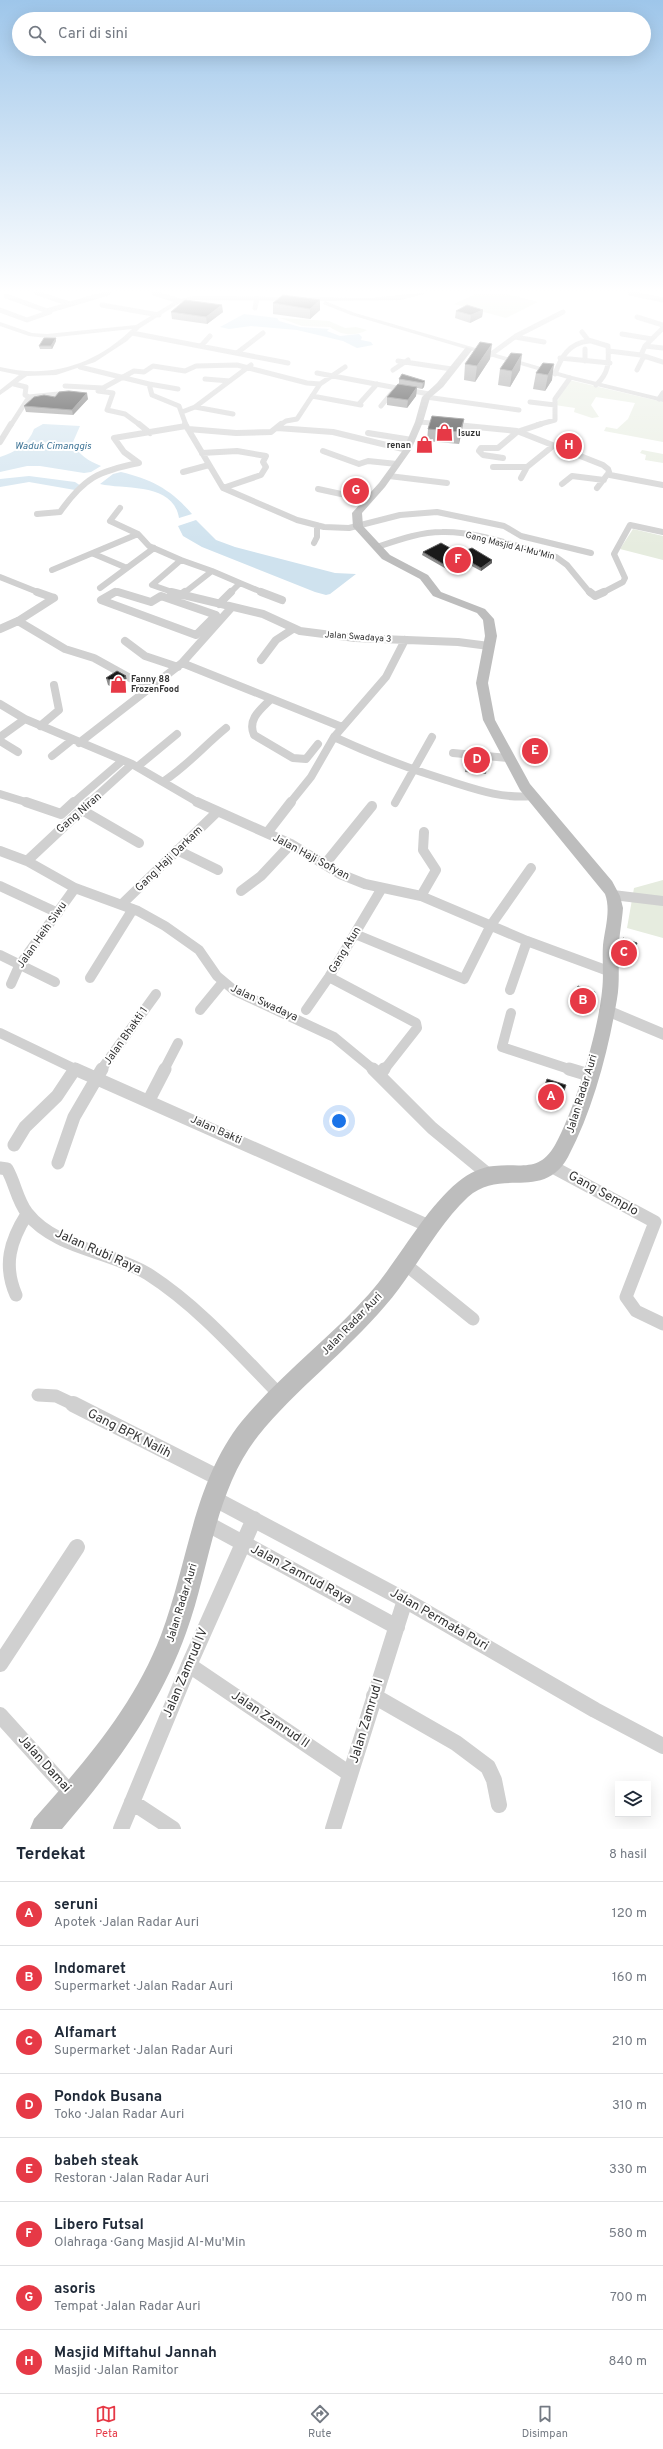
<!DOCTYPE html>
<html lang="id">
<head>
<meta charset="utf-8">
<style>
	:root { --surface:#fff; --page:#f6f6f7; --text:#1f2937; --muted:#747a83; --line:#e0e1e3; --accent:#e63946 }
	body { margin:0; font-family:Overpass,sans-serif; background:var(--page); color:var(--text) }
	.controls { position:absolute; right:12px; bottom:12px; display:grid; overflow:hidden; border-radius:0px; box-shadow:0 4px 16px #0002 }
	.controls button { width:36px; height:36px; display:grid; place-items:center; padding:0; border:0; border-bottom:1px solid var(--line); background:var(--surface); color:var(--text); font:20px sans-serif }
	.you { position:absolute; left:339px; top:1121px; width:14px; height:14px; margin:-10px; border:3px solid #fff; border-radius:50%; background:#1a73e8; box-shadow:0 0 0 6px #1a73e833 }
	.badge { display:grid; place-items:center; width:26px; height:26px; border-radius:50%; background:var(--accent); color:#fff; font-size:13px; font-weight:700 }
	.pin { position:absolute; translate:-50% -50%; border:2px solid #fff; box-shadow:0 1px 4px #0006 }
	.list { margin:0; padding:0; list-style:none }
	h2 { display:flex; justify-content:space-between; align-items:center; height:52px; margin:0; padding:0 16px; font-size:17px }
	h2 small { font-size:13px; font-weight:400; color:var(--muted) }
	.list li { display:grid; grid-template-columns:26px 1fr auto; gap:12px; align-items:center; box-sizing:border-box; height:64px; padding:0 16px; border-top:1px solid var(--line) }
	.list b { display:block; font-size:15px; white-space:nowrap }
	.list p { margin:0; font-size:13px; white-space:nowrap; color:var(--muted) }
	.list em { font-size:13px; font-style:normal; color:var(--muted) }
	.icon { flex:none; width:22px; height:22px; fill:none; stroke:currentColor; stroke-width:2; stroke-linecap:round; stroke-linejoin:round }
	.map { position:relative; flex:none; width:663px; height:1829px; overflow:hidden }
	.search { position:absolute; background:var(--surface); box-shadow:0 4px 16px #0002; left:12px; right:12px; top:12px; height:44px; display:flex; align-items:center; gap:10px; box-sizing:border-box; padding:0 14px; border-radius:22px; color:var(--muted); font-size:15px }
	.sheet { height:564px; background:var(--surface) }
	nav { display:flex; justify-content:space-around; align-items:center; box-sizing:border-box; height:56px; border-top:1px solid var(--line); background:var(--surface); font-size:11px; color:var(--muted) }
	nav a { display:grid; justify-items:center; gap:2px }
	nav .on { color:var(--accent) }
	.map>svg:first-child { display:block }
	.green { fill:#e6ecdf }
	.water { fill:#cfe2ee }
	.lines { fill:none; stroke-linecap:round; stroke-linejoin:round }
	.river { fill:#cfe2ee; fill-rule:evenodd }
	.minor-far5 { stroke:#d0d0d0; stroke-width:5 }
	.minor-far4 { stroke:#d0d0d0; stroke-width:6 }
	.minor-far3 { stroke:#d0d0d0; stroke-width:8 }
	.minor-far2 { stroke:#d0d0d0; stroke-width:10 }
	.minor-far1 { stroke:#d0d0d0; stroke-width:13 }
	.minor { stroke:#d0d0d0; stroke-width:16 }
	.tertiary { fill:#d0d0d0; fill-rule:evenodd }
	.secondary { fill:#bdbdbd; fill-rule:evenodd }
	.wall { fill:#8c8c8c }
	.shaded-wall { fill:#5f5f5f }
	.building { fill:#1a1a1a; stroke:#5f5f5f }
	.labels { text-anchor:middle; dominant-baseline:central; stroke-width:4; stroke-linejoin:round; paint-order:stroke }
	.far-poi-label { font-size:9px; font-weight:bold; fill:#333; stroke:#fff; text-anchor:start }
	.far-street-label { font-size:9px; fill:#333; stroke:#fff }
	.far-water-label { font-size:10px; font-style:italic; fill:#3f7597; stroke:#fff }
	.street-label { font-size:11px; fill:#333; stroke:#fff }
	.near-street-label { font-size:13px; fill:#333; stroke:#fff }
</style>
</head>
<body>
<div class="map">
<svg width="663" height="1829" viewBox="0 0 663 1829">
	<rect width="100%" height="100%" fill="#fff"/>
	<path class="green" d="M478,293H504L538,302L506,318L454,304Z
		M280,318L329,321L345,328L356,327L367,330C354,337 341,335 330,327L302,326Z
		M569,380L663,402V442L604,431L606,427L617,429L628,419L635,403L596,397L591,405L599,417L592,418L574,412L575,408L555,405Z
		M642,450L663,454V463L645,460L646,455L640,453Z
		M633,529L663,536V560L620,549Z
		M663,880V938L627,928L634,888Z"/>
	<path class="water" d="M244,314L277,318L279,321L300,327L329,329L327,331L340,336L359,334L362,337L361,340L371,342L373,345L357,348L343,341L297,330L251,326L229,329L220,327Z
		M43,424L80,426L73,442C78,455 89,461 101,466L91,472L84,473L40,466H27L0,472V457C15,452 29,444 34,429Z
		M121,472C151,479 172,490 192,514L179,518C173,482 126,490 100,484L113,474Z
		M196,520L216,540L235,547L335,573L356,574L330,594L326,595L315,592L202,547L183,536L178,526Z"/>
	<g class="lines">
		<path class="river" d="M29,476L75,482L81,486L75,490L29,482L0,487V479Z"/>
		<path class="minor-far5" d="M37,293L70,304
			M154,293L179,301
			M630,293L663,300
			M6,296L50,312
			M102,305L159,315
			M255,308L257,298
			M0,310L27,320L50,312
			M47,311L108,293
			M637,317L663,325
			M582,332L588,340L608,346C609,363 609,373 596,385
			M132,333L288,363
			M622,334L652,339
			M515,337L544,342
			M201,346L210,336
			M645,346L663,348
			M585,349V361
			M609,351L641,355L663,362
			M237,353L263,333
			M490,355L516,336L563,312
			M641,355L645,346L663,328
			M560,358L610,363
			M398,361L452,369
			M80,367L149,384L152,395L179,406L186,425
			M393,370L408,360
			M637,370L644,356
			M317,373L429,394
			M555,374C561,357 569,343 589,341
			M205,379L230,381
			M14,384L26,387L25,395L29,397
			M149,384L178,389
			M65,386L103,388L134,371L144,372L153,366L185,371L196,366L237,365L307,383L320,384
			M98,391L113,393L107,410L125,414L140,425
			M312,396L361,405
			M29,397L68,393
			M426,397L519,410
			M659,399L663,393
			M530,402L555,405
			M359,404L377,384
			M381,406L395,389
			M195,407L233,414
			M182,412L195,407L251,365
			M419,422L457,425
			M11,425L29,397
			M280,425L286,421L297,419L320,384L345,367
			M537,425L555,420V399L570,378"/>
		<path class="minor-far4" d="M139,424L150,433
			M185,424L223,488L297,520L324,527L349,528L400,515L437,512L504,526L521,536L591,553
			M446,424L517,431L603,465L608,469L610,475L663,485
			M277,428L333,432L407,450
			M188,429L236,433L271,432L281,424
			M368,433L412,440
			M0,442L11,424
			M323,451L359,464L368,461L397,464
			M202,453L237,451L266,456L263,462L266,467L261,475L223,488
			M503,458L483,455L479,451L481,448H498L517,432L541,424
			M493,467H527
			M183,472L209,465
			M389,476L447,483
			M521,478L527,467L553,446
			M562,484L572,476L604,480
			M597,488L607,475
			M318,489L369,500
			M120,508L110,521L138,534L149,546L181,560L152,585L175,593
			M37,514L60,512C84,478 98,471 139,463L124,452L114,438L186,426
			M314,543L317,537V525
			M377,547C398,540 420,532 442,532C478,531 521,548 556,557L567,565L590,593
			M94,554L127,568
			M181,560L212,571L184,593
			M52,570L138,534
			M212,571L240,583L230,593
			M0,577L40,593
			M240,583L264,593
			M100,588L154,548
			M113,593H121
			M602,593L623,582L625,578L614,554L630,525L663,532"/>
		<path class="minor-far3" d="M37,592L54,598
			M115,592L101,600L196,635L216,615L161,596L151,602L118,592
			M171,592L263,614L300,631L355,638L458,642L489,646
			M261,592L282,600
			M590,592L595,596L604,592
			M181,595L185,592
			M219,604L231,592
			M18,621L65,649L94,658L150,689
			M0,629L18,621L54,598
			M125,641L145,656L178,667
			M261,660L276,640L293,629
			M182,663L342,727
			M271,699C261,709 247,719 254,735L293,758L306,759L318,744
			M0,704L25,719L132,764L199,803
			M40,726L59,710L54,685
			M0,737L25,719
			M334,737C371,754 407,768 446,780C475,789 501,799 532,796
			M0,741L18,752
			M79,743L182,663L231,608
			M453,753L508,758
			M52,756L72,740
			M137,767L177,734
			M164,781C187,766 205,745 226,728
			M0,794L29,803
			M73,803L122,761
			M89,803L132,764
			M290,803L311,777L334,737L386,677L405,640
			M395,803L432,737"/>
		<path class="minor-far2" d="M26,802L61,814L74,802
			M197,802L291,844L340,874L365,884L421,896L527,941L611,972
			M82,810L139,843
			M267,833L291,802
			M177,850L218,870
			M0,851L27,861L75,888L138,911L165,926L199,950L217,976L235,991L334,1037L374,1070
			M27,861L90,802
			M325,864L372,806
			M0,886L58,913
			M241,891L261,876L291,844
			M613,895L663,901
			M421,896L436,870L423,850L424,832
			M121,905L217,812
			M355,934L464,979L491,925L531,868
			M0,955L55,982
			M329,977L416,1023L417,1028L384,1070
			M90,978L133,909
			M11,984L19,966L75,888
			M510,990L527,941
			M200,1010L223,982
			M306,1010L329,977L382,888
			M511,1013L502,1047L572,1070
			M0,1033L77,1070
			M101,1070L156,994
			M164,1070L178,1043"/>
		<path class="minor-far1" d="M75,1069L431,1227
			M373,1069L432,1128L489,1175
			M569,1069L589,1075
			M380,1074L384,1069
			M149,1100L165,1069
			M14,1145L25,1127L57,1096L75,1069
			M58,1163L74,1117L102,1069
			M551,1166L655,1222L626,1297L636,1311L663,1324
			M0,1168L7,1169C15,1183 17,1200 27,1213C55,1249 111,1251 148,1274C198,1306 239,1353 280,1395
			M405,1264L473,1319
			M16,1295C3,1265 10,1241 27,1214
			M38,1395L56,1396L75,1405"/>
		<path class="minor" d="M73,1404L219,1478
			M213,1498L405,1600L595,1710L663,1746
			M206,1523L397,1627
			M0,1664L77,1547
			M189,1665L350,1774
			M374,1696L456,1743L488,1767L494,1780L499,1805
			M0,1715L73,1796
			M132,1802L173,1829
			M121,1829L189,1665L254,1519
			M333,1829L405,1600"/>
		<path class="tertiary" d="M418,293H427L401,300L325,301L355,313L572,376L663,398V402L568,379L351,315L323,304L325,301L194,300L181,302L140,328L127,341L95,362L56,375L27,376L0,395V390L19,375L0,371V367C50,379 95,365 132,329L47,338L29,336L0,326V322L32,333L47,334L136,325L177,300L194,296L372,298Z
			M606,1004L663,1028V1040L601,1014L599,1010L601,1006Z"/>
		<path class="secondary" d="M466,347L473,349L443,387L430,398L423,422L411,450L385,487L362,513L363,526L390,555L428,575L441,592L485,609L494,619L497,636L488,683L495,720L530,784L612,881L620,896L623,908C622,922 619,935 619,948C618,965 620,982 617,999C608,1052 593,1110 568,1157C543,1202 502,1167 468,1197C435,1228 415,1272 385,1306C346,1352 296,1389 258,1436C214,1492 210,1568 186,1633C159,1708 113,1769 62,1829H30L34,1819C84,1763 134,1706 161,1635C188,1564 193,1482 242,1421C280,1375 329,1339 369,1294C399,1260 424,1210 458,1182C469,1173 481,1167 494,1166C521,1163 539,1173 555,1145C575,1109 598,1032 602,991C604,976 602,960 603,945C605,928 611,910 605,894L520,790L483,720L476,683L485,636L483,620L477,613L433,596L420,579L382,559L353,527L352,513L379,483L403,450L415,422L422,397L437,383Z"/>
	</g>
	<path class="wall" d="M320,300V310L310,319L273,314V303Z
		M483,310L482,317L470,323L455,318L456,311Z
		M171,312H223L207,324L172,319Z
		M56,341L52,349H40L39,346Z
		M490,359L475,382L464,380L465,364Z
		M543,363L552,380L545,391L533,389L536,373Z
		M500,369L520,370L510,387L498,385Z
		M399,379L425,381L424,387L422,389L417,388L416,396L407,408L387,405V397L399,384Z
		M55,397L88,399L73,415L26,412L24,406Z
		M428,429L462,430L459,444L427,441Z
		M423,552L459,553L492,560V563L481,571L466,563L450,571L422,555Z
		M126,676L127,683L117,690L108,685L106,678Z
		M526,743L545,753L534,758L524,749Z
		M468,753L487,768L486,774L465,772Z
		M623,938L633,957L630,963L620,960L621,945Z
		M578,986L591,1004L589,1010L573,1004Z
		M547,1079L559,1105L557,1111L539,1104Z"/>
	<path class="shaded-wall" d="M320,300V310L310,319V309Z
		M222,305L223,312L207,324L206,317Z
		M483,310L482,317L470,323L471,315Z
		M56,338V341L52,349L51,346Z
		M492,344L490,359L475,382L477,366Z
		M522,354L520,370L510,387L512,371Z
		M554,364L552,380L545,391L548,375Z
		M425,381L424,387L422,389L423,383Z
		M417,387L416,396L407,408L408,400Z
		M87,393L88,399L73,415L72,410Z
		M464,419L462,430L459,444L460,432Z
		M467,560L466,563L450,571V568Z
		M492,560V563L481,571V568Z
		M126,676L127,683L117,690L116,683Z
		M547,747L545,753L534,758L536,752Z"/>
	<path class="building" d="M283,295L320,300L310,309L273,303Z
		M185,300L222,305L206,317L171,312Z
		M467,305L483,310L471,315L456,311Z
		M44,338H56L51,346H39Z
		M480,342L492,344L477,366L465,364Z
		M511,353L522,354L512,371L500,369Z
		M543,363L554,364L548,375L536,373Z
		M402,374L425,381L423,383L399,379Z
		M398,384L417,387L408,400L387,397Z
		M69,391L87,393L72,410L24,406L34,397L44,395L55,397L59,392Z
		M432,416L464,419L460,432L428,429Z
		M441,543L459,553L472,548L492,560L481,568L467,560L450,568L423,552Z
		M117,671L126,676L116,683L106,678Z
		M536,738L547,747L536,752L526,743Z
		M468,753L489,755L487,768L466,765Z
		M623,938L637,943L633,957L623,954Z
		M578,986L595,992L591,1004L575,998Z
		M547,1079L566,1085L559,1105L541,1098Z"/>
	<linearGradient id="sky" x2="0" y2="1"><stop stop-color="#9ec6ea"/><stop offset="0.53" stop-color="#fff"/><stop offset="1" stop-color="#fff" stop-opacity="0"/></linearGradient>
	<rect width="663" height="549" fill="url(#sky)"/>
	<defs>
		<symbol id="shop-bare" viewBox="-9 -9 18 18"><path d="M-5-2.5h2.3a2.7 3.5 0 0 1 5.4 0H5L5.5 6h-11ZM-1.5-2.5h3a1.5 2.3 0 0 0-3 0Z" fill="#e63946" stroke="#fff" stroke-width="2.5" paint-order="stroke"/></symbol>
	</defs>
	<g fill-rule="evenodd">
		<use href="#shop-bare" x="432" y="420" width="25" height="25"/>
		<use href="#shop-bare" x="412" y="432" width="25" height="25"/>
		<use href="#shop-bare" x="106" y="672" width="25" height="25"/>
	</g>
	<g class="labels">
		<g class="far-poi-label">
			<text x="458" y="433">Isuzu</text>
			<text x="411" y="445" text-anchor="end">renan</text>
			<text x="131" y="679">Fanny 88<tspan x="131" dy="10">FrozenFood</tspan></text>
		</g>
		<g class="far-street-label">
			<text transform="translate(510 546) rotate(14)">Gang Masjid Al-Mu'Min</text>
			<text transform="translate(358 637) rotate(4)">Jalan Swadaya 3</text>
		</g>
		<g class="far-water-label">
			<text x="53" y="446">Waduk Cimanggis</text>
		</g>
		<g class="street-label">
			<text transform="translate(79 813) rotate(-41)">Gang Niran</text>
			<text transform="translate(311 857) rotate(28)">Jalan Haji Sofyan</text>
			<text transform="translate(169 859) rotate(-44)">Gang Haji Darkam</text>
			<text transform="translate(42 935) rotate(-55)">Jalan Heih Siwu</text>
			<text transform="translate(345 950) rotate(-59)">Gang Atun</text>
			<text transform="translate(264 1003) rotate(25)">Jalan Swadaya</text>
			<text transform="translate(126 1036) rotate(-55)">Jalan Bhakti 1</text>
			<text transform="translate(582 1094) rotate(-73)">Jalan Radar Auri</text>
			<text transform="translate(216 1130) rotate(24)">Jalan Bakti</text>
			<text transform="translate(352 1324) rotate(-46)">Jalan Radar Auri</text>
			<text transform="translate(182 1603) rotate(-73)">Jalan Radar Auri</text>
		</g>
		<g class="near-street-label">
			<text transform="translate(603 1194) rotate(29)">Gang Semplo</text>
			<text transform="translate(98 1252) rotate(24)">Jalan Rubi Raya</text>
			<text transform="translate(129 1434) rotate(27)">Gang BPK Nalih</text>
			<text transform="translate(301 1575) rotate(28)">Jalan Zamrud Raya</text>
			<text transform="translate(439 1620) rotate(30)">Jalan Permata Puri</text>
			<text transform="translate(186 1673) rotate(-67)">Jalan Zamrud IV</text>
			<text transform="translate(270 1720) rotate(34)">Jalan Zamrud II</text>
			<text transform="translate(367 1721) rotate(-73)">Jalan Zamrud I</text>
			<text transform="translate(44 1764) rotate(48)">Jalan Damai</text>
		</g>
	</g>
</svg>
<div class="controls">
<button><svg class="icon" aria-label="layers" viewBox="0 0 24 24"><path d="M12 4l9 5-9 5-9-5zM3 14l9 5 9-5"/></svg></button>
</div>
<div class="you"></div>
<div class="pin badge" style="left:551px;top:1097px">A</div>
<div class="pin badge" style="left:583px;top:1001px">B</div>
<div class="pin badge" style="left:624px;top:953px">C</div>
<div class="pin badge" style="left:477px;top:760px">D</div>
<div class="pin badge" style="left:535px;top:751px">E</div>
<div class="pin badge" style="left:458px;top:560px">F</div>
<div class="pin badge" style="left:356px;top:491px">G</div>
<div class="pin badge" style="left:569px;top:446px">H</div>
<div class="search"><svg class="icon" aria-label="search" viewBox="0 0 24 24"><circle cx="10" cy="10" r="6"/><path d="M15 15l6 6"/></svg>Cari di sini</div>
</div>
<section class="sheet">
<h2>Terdekat<small>8 hasil</small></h2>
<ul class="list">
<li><span class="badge">A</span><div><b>seruni</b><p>Apotek · Jalan Radar Auri</p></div><em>120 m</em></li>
<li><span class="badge">B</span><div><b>Indomaret</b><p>Supermarket · Jalan Radar Auri</p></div><em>160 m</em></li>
<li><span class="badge">C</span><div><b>Alfamart</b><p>Supermarket · Jalan Radar Auri</p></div><em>210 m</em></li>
<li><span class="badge">D</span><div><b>Pondok Busana</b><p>Toko · Jalan Radar Auri</p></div><em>310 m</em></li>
<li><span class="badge">E</span><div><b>babeh steak</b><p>Restoran · Jalan Radar Auri</p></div><em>330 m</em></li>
<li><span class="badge">F</span><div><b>Libero Futsal</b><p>Olahraga · Gang Masjid Al-Mu'Min</p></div><em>580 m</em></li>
<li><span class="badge">G</span><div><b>asoris</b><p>Tempat · Jalan Radar Auri</p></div><em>700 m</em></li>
<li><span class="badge">H</span><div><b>Masjid Miftahul Jannah</b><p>Masjid · Jalan Ramitor</p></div><em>840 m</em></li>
</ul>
</section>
<nav>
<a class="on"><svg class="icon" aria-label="map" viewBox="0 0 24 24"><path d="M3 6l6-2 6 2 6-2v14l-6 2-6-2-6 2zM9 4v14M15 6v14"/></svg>Peta</a>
<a><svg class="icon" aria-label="directions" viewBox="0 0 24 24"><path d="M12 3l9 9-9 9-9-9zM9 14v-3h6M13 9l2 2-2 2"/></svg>Rute</a>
<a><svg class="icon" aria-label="saved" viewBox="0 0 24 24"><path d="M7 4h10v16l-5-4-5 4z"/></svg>Disimpan</a>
</nav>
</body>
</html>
